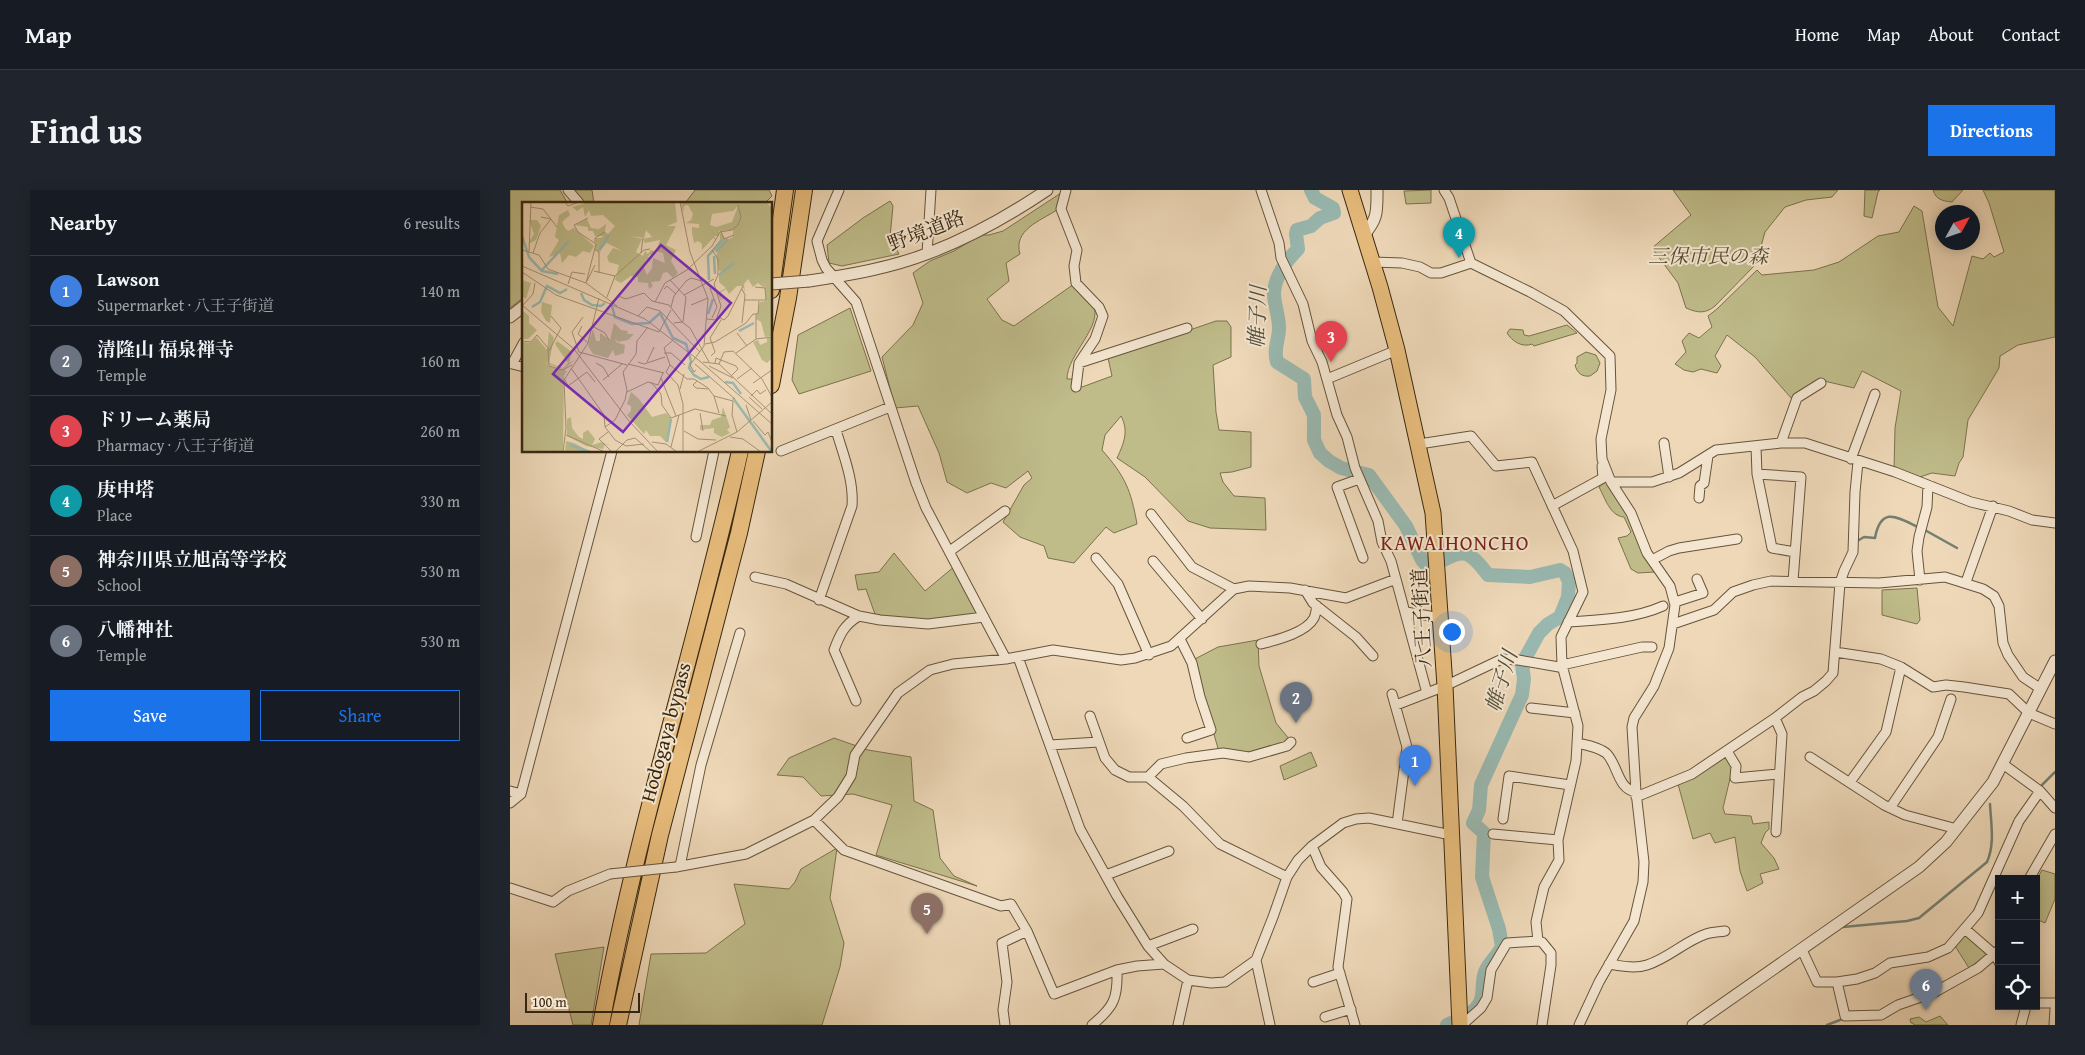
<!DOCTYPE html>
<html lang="en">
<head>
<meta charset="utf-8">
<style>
	:root { --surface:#171b24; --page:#20242c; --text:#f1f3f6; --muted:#9ea1a6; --line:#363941; --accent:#1a73e8 }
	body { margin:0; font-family:"Gentium Book Plus","Noto Serif JP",serif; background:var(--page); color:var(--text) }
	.controls { position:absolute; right:15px; bottom:15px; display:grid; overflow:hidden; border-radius:0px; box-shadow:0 2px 12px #0003 }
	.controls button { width:45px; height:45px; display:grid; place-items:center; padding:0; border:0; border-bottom:1px solid var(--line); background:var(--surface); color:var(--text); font:25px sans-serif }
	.compass { position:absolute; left:1425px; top:15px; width:45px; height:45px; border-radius:50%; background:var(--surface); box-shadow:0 2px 12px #0003; rotate:50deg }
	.scale { position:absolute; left:15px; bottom:12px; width:115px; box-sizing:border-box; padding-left:5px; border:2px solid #392811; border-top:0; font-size:14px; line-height:18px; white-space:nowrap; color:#392811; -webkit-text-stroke:4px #f4e6d1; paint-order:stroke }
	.you { position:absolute; left:941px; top:441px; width:18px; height:18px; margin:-12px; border:4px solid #fff; border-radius:50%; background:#1a73e8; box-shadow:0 0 0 8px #1a73e833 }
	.badge { display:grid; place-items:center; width:32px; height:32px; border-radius:50%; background:var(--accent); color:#fff; font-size:16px; font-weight:700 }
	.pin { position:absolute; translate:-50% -41px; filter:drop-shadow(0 1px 2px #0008) }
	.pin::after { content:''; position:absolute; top:26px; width:18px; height:15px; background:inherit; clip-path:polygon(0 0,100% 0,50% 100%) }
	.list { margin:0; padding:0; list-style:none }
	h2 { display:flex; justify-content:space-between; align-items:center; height:65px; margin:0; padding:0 20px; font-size:21px }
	h2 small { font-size:16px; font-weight:400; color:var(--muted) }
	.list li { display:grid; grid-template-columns:32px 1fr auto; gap:15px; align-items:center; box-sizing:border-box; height:70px; padding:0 20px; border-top:1px solid var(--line) }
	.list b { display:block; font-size:19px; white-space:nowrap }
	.list p { margin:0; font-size:16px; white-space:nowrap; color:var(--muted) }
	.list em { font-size:16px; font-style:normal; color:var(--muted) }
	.actions { display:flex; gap:10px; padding:15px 20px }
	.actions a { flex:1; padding:11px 0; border:1px solid var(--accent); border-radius:0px; text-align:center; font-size:18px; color:var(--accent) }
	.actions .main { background:var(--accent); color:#fff }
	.icon { flex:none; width:28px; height:28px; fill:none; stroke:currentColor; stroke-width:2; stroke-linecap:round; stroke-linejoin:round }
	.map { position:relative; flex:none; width:1545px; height:835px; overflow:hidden; border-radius:0px }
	header { display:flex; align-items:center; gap:30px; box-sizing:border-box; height:70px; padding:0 25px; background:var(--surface); border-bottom:1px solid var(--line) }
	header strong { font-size:24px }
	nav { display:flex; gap:28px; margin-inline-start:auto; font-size:18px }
	.intro { display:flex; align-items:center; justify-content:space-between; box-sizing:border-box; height:120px; padding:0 30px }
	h1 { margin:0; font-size:35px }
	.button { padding:12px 22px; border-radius:0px; background:var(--accent); color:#fff; font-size:18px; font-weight:700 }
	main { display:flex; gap:30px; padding:0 30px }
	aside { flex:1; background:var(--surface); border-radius:0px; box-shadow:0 2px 12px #0003 }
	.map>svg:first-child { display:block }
	.green { fill:#bfbc8a; stroke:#7c724e }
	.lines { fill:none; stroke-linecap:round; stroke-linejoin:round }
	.stream { stroke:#737f71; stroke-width:2.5 }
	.river { stroke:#99b9b1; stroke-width:14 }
	.minor-casing { stroke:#66543b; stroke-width:11 }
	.tertiary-casing { stroke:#66543b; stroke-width:13 }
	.trunk-casing { stroke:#392811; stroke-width:17 }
	.motorway-casing { stroke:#392811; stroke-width:18 }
	.minor { stroke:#f4e6d1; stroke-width:9 }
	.tertiary { stroke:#f4e6d1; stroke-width:11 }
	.trunk { stroke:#e7bc7c; stroke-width:15 }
	.motorway { stroke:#e7bc7c; stroke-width:16 }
	.minor-bridge-casing { stroke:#66543b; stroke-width:11; stroke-linecap:butt }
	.tertiary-bridge-casing { stroke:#66543b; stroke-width:13; stroke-linecap:butt }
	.minor-bridge { stroke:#f4e6d1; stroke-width:9 }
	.tertiary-bridge { stroke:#f4e6d1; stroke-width:11 }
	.labels { text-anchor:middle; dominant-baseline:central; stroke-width:4; stroke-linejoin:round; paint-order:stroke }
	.street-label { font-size:20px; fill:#392811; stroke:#f4e6d1 }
	.park-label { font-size:20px; font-style:italic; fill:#5a4d2f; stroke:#f4e6d1 }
	.water-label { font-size:21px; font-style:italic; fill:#514c39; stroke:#f4e6d1 }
	.neighbourhood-label { font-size:21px; letter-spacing:1px; fill:#7a1f14; stroke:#f4e6d1 }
	.inset-river { fill:none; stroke:#99b9b1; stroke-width:2.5 }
	.inset-road { fill:none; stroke:#a69275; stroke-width:1 }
	.view { fill:#7b2cbf; fill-opacity:0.15; stroke:#7b2cbf; stroke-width:2.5 }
	.inset-edge { fill:none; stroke:#392811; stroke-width:2.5 }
</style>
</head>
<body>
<header>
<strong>Map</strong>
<nav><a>Home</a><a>Map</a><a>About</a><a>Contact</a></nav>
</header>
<div class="intro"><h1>Find us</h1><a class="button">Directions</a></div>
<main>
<aside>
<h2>Nearby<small>6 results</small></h2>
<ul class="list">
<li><span class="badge" style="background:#3f7fe0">1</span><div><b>Lawson</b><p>Supermarket · 八王子街道</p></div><em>140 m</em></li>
<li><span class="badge" style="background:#6b7280">2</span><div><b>清隆山 福泉禅寺</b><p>Temple</p></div><em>160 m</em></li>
<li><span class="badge" style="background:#e0444e">3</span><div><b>ドリーム薬局</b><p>Pharmacy · 八王子街道</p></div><em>260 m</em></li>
<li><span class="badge" style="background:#0f9aa8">4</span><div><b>庚申塔</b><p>Place</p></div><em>330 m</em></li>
<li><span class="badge" style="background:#8d6e63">5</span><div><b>神奈川県立旭高等学校</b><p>School</p></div><em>530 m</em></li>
<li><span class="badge" style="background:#6b7280">6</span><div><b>八幡神社</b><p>Temple</p></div><em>530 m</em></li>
</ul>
<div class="actions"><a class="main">Save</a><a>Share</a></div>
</aside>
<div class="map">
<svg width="1545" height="835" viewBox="0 0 1545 835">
	<rect width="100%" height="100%" fill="#eed8b8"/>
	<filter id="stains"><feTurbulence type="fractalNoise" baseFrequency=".004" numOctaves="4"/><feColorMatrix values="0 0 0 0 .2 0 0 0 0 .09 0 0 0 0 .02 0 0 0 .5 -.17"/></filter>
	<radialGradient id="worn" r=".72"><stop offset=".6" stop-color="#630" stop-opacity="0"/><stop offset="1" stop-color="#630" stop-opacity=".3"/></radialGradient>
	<path class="green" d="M0,0H50L58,14H14V107L0,118Z
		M64,0H82L84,14H75Z
		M185,0H259L262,6L254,14H173L176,12Z
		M921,0V13L896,14L894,1Z
		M1163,0H1328L1322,7L1296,10L1275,17L1255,42L1246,74L1205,116C1195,124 1188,123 1176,118L1168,93L1142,58L1181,25Z
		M1355,0H1370L1368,2L1362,28L1354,26Z
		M1423,0H1453L1442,12C1433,11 1426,10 1423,0Z
		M1473,0H1545V147L1508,155L1490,166L1489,178L1458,230L1453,267L1449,273L1445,286L1422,283L1407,288L1384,280L1385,238L1391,201L1352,181L1344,198L1310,190L1282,209L1245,167L1217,145L1205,166L1211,176L1207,183L1191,179L1183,182L1174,180L1165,174L1176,162L1172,151L1179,143L1189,148L1202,137L1198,126L1207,119L1247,80L1252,85L1304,80L1329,72L1368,46L1389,42L1404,16L1412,21L1428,117L1443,136L1462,66L1473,69L1480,63L1484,67L1494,62L1479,13Z
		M551,3L547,20C530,31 503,40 510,64L496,73L499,91L477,109L492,130L504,136L564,94C569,100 579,107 583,114C594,136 557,164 557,189H566L572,197L602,186L598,168L706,131H717L721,137V167L703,175L706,222L709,240L741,242V277L722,282L710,283L713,292L724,306L755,308L756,340L700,338L678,331L635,287L607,268C614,253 619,241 611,226L595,245L592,260C615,286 621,300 627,334L604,343L596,337L564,373L538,368L534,356L510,347L493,332L514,295L522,288L518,281L496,298L481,293L457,303L437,292L429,263L408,216L385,218L372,167L403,135L413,113L403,83L420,71L444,61L470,45H479L493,41Z
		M380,11L383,16L380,47L389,64L332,76L319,73L317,55L353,28Z
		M340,118L361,181L289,204L282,190L288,145Z
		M1057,135L1067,143L1024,156L1022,154C1012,158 1002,151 997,143L1000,139L1013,140L1014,145L1019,146Z
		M1076,162L1086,165L1090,173L1087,181L1080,186C1072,187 1067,183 1065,175L1067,173V167Z
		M1097,291L1107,296L1145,382L1128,383L1121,379L1108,348L1117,346L1121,342L1114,327C1100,326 1095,308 1089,297Z
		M384,363L415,401L445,376L471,425L421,431L366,427L356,399L348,400L345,385L369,382Z
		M1407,398L1410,430L1407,434L1372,425V400Z
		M748,450L749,476L766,533L780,550L745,563L709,562L683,470L708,457Z
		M324,548L358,560L401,567L404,611L423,620L430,668L444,686L467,696L366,665L382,615L343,604L311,606L293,587L267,585L279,568Z
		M801,562L807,576L774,590L770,576Z
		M1216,564L1223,576L1213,618L1215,624L1241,626L1243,634L1259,632V639L1255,643L1251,653L1264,668L1269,679L1250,684L1253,693L1237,701L1230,681L1225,647L1205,653L1200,643L1183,649L1168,594Z
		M327,658L320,708L334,753L330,777L312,835H129L141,764L196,763L235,734L224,694L279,699L285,692L291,679Z
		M1532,680L1545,684V709L1535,733L1526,729V690Z
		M1457,744L1478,764L1459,778L1445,756L1453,745Z
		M94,757L81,835H63L45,764Z
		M1430,826L1438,835H1404L1403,833H1401L1400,829L1409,827L1416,832Z"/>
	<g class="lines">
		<path class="stream" d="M1413,339L1447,358
			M1349,350L1354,347L1365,348C1371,316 1387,327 1408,337
			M1531,596L1545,582
			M1333,737L1397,731L1409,728L1477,672C1485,654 1481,634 1480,614
			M1317,835L1330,830"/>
		<path class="river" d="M801,0L805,8L823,18L824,23L810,28L801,36L787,40L786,44L788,59C776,71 765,86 764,103C764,114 769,126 769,138C769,150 763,159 767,172L794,189L795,207L804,225V250L810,263L819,271L831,278L859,285L896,336L912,370L918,377C951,363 953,352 978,385L1020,387L1050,380L1055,383L1059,392L1058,407L1050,427L1038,434L1029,443L1012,474L1014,489L1012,505L971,595L969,620L963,633L974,643L972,687L989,739L992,756C988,766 979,772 975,782C972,790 973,798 972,806C969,823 951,828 937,835"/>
		<defs>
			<path id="minor" d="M58,0L70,14
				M329,0L307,51L312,70L316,78L346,112L406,293L416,318L496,469
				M556,0L551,19L567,60L564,76L566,93L589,117L593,126L585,149L569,173L566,197
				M751,0L769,53L771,68L793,114L802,151L812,172L827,225L837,247L845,278L868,331L872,352L881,371L917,503L935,496L992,469L1008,470L1049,477L1052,475L1132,457H1142
				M934,0L939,8L961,73L1020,102L1054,121L1100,166L1101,200L1091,249L1092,269L1101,292L1121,323L1137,363L1160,396L1165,415L1159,458L1144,496L1124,528L1122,537L1126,602
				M417,64L421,0
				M862,72L892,73L910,77L921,83H931L961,73
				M14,152L2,174L14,177
				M569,173L677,138
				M817,189L887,160
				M1154,253L1159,287
				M1271,253L1287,208L1311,193
				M909,254L961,246L986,276L1022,272L1063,361L1073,402L1051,447L1052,475L1068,536L1066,571L1048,650L1049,670L1034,697L1030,714L1026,732L1028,751L1032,752L1041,763V775L1032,835
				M1246,257L1247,284L1262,358L1285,362
				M271,261L380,217
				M1341,269L1365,204
				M1247,284L1291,287L1283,391
				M849,289L827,297L853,368
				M1101,292H1142L1169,283L1206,260L1271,253H1295L1385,282L1461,312L1499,321L1522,330L1545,333
				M1189,308L1190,296L1194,293L1198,266
				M1042,316L1093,288L1092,276
				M641,324L682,377L724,399
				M186,347L204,261
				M440,361L495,321
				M586,368L608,394L639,465
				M1142,370L1159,361L1169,358L1227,349
				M643,371L692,429
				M245,387L276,394L349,426L370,430L418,434L474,427
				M1410,390L1407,361L1409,347L1417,317L1418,295
				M1456,392L1483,316
				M795,400L803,413L846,447L863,466
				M309,410L342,316C344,290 333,264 326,240
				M1165,412L1193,403L1187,389
				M896,422L931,428
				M1058,432C1089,430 1124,429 1153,416
				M1163,434L1204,420L1223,402L1243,395L1261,391L1369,393L1435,387L1473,399L1484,406L1489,416L1493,453L1498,465L1513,487L1531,499
				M670,449L682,473L690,507L701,540L677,548
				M751,454C766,450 796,443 804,428C806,424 806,419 807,416
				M1325,462L1371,469L1391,477L1423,497L1436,495L1454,497L1499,504L1519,523L1545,534
				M508,467L570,639L607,706L638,756L654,774L678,790L701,793L715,792L746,770L763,727L777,687L788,670L802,656L833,633L846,629L859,628L941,645
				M882,504L897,557L887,634
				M346,511L324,460C330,444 334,435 349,426
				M886,515L917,503
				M1021,518L1065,523
				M580,526L595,568L605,580L619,587H638L673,616L710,654L777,687
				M1265,528L1272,544L1266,642
				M1067,553C1077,555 1088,557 1096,563C1108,574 1107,599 1126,602L1134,672L1133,692L1124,731L1089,792L1069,835
				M540,555L589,552
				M1217,561L1226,576L1225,588L1268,584
				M1300,567L1374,615L1395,625L1447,639
				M1493,574L1530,601L1545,618
				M638,587L651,574L676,568L713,563L739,567L777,556L781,552
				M1340,592L1376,542L1391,477
				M0,601L11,604
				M1126,607L1182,584L1265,528L1292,507L1304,501L1316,491L1323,483L1330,393L1334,381L1343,362L1345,302L1348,272
				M0,613L11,604L102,261
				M1380,618L1428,547L1441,509
				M993,629L999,586L1060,595
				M304,630L334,660L491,716L501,714L517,741L544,804L607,780L627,776L654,774
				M983,644L1048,650
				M802,656L811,677L833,702L837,709L828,777L845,835
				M170,676L191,575L230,443
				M166,677L236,664L304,630L328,607L341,586L345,565L388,503L420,480L443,474L496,469L543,460L611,470L625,468L661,456L724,399L739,396L780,398L836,408L886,389
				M596,685L659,661
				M1519,689L1545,644
				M0,698L43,712L58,701L100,684
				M1455,739L1485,765L1489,772
				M638,756L683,739
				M1292,760L1307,792H1327L1335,826L1371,825L1388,815L1425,802L1468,778L1489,760
				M746,770L760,835
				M1099,774C1111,776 1125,779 1137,775C1159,768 1175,751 1196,744C1202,742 1209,742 1215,741
				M803,792L830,783
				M1327,792L1347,789L1365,783L1380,773L1418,767L1438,758L1468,723L1509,631L1530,601
				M1526,813H1545
				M815,827L841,819
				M495,835L493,820L497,792L492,753L517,741
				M582,835C604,817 608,808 607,780
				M668,835L678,790
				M952,835L971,818L977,808L981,780L997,753L1028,751
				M1511,835L1516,816
				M1544,835L1545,819"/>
			<path id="tertiary" d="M853,46C868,29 867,22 867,0
				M299,91C339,85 381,78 419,63C461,47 500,25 537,0
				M0,127L14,116
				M1183,835L1409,677L1436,652L1483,592L1545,471"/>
			<path id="trunk" d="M840,0L870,97L887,160L923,323L935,496L950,835"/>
			<path id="motorway" d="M261,100L275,0
				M261,195L278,108L294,0
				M91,835C126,641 187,453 230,261
				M108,835L150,645L229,343L247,261"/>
		</defs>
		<use href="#minor" class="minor-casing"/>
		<use href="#tertiary" class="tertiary-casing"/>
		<use href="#trunk" class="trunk-casing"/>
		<use href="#motorway" class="motorway-casing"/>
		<use href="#minor" class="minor"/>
		<use href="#tertiary" class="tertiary"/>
		<use href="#trunk" class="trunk"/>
		<use href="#motorway" class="motorway"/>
		<defs>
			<path id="minor-bridge" d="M100,684L166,677"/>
			<path id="tertiary-bridge" d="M261,94L299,91"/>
		</defs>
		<use href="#minor-bridge" class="minor-bridge-casing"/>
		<use href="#tertiary-bridge" class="tertiary-bridge-casing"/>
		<use href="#minor-bridge" class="minor-bridge"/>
		<use href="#tertiary-bridge" class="tertiary-bridge"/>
	</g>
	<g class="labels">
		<g class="street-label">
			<text transform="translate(416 40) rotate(-21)">野境道路</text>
			<text transform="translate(911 428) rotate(-93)">八王子街道</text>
			<text transform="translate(155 542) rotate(-75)">Hodogaya bypass</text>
		</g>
		<g class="park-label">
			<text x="1198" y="65">三保市民の森</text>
		</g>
		<g class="water-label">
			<text transform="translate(747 127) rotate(-88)">帷子川</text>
			<text transform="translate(991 491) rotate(-73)">帷子川</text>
		</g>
		<g class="neighbourhood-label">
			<text x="945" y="352">KAWAIHONCHO</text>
		</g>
	</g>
	<g transform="translate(12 12)">
		<rect width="250" height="250" fill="#eed8b8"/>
		<path d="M67,0H153L155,20L145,24H154L144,43L154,48L149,59L156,71L151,76L145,70L141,71L138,79L129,80L131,84L127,87L126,81L116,80V75L109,74L99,81L93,78L97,63L87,60L85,55L91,46L100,49L85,41L77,49L84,38L76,49L73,47L74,36H79L81,34H73L71,29H66V25L53,23L65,17L69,26L77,27L84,22L83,30L86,32L93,24L81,13L69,14L67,8L63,15L61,5L55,9L50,5ZM124,28L130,35L121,37L123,41L138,38L134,49L141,51L143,61L131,56L130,66L125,73L122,66L124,57L129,60L126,54L133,50L129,48L126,52L123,49L121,54L114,50L120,37L108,34L122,36ZM159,0H245L250,7V134L243,135L239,120L234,117L238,100L244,99L242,80V86L236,81L231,85L226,77L222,82L223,91L221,84H215L207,92L204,87L198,91L199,97L203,95L199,98L195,91L204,86L197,80V73L201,70L197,69L194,54L199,43L194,49L191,47L198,38V30L205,38L211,35V28L197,29V34H192L194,38L191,36L180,48V42L176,39L172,41L170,31V25L177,26V22L164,21L169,18L171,12L166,3L162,4L161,11ZM216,4L210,20L194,25L188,23L190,12L211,9ZM46,8L48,13L40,20L43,26L46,29L52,26L72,44L68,51L61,49L54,55L47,53L40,61L38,51L27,55L37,38L33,35L37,13ZM7,18H15L19,24L14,38L6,42L12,32ZM0,78L9,81L4,97L0,94ZM20,100L30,103L28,121L24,119L19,110ZM0,108L7,114V121L15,128L6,137H0ZM92,121L99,128L106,129L105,132H112L106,138L96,140L93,137L94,140L103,143L102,151L93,154L91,148L86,156L71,152L66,144L71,127L74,139H78V131L88,138ZM27,130L32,136L27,161L41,166L46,161L33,142L35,139L50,150L47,161L54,157L42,167L28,163L24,160L27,164L45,169L42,174L41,250H0V140L9,141L14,135L25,148ZM245,136H250V156L245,161L240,158L231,140L236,138L238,143L245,140ZM109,190L117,197L130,215L144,211L149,216L144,240L138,234H128L124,228L122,232L105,213L109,209V204L105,202ZM201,205L208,225L205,228L208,231L200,235L192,231V226L178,228V223H188L190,218L199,215ZM49,215L50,226L57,235L61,237V231L66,228L73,237L70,243L80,240L89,244L83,242L81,247L64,244L45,234V217ZM44,239L52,241L69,250H43Z" fill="#bfbc8a" fill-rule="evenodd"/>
		<path class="inset-river" d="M0,34L7,55L20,69L36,72M77,49L87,33M194,50L206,37M192,54L193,72M19,69L47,39M197,73L212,61M187,78L186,54L200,38M59,91L62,98L70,103L79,104L83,101M90,104L93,115L110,122L127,121L138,111L151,136L164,142L169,159L167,166L172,173L179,177L187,175M10,105L18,100L25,84L38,91L45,87M186,112L191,97M217,129L232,121M203,180L211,181L219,192M211,196L250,250M145,240L149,217M48,243L68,250"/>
		<path class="inset-road" d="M43,0L46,4L57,0M158,0L168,50L186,97L182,144L168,163L172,170L174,168M8,5L21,7L35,25M199,29L202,37L212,33M73,40V36L83,30M72,47L77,50V71M0,48L17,53L26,67L64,81L95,104M7,50L9,0M11,51L18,31L29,17L19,15M119,51L121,36M0,64L123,117L179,160L250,222M72,69L93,74M0,70L34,93L137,130L149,108M148,78L164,95L161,120M65,79L73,63M64,81L74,42L56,30L52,23L66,16M46,82L50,70L63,72M188,86L195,105L190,116M142,87L145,84L154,92M220,87L223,93L220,121M162,93L192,77M85,95L93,74L122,48L128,47M223,98H244L243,86L233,85M91,99L96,94L104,97L122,91L130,99L147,103L160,120M133,100L143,81L165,68L190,44L198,30L210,28L216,23L219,15L216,3M0,103L52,147L107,219L136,250M1,103L11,92L13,81M169,103L186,96M149,105L152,94L164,79L169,76L180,79M234,112V137M116,114L125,105L138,109L178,150M61,115L50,130L57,150L105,163M196,115L202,118L206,114L221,84M185,117L194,118L199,104L192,82L196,73V57L190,48M152,121L160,120L168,126L187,160M60,124L56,132L66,141M70,124L83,131L87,138M215,131L225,144M0,139L9,140L15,133L26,146L27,164L41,168L50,163M183,142L193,140L224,121L231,112H236L237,99M27,149L39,126L29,114M142,151H149L163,163M214,151L234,137L250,135M189,154L193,150L188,136L199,118M116,160L122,162L143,155M125,160L132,145M181,160L197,162L250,212M74,161L81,165L87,175M193,161L194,156L214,164L216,167L209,174M106,162L142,171M173,162L213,197M197,162L202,150L211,149L240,177L250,195M148,163L165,177H172L186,186L192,194L211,199M187,164L211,176M49,166L82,213L83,225L93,238L104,244L122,242M144,170L156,183L161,202V250M144,170L148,163L142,146L151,138M42,176L46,184L65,170L73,180M139,176L154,214M215,177L230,166M81,178L100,162M175,179L171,183L174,186L186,187M129,180L139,192L140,203L149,216L173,207L204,214M231,181L250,168M158,187L162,172M105,190L126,180L136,183L141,171M192,194L197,211M229,194L235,188L238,192L244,188M227,195L240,207M211,199L210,213L215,230M224,203L229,218M178,211L181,229M231,219L243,233L246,230L250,240M83,225L93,218L103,198L105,188L101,170L114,152L115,139L126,125M162,229L176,237L194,238M86,230L77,237L90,250M44,233L83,250M208,235L221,237L239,250M130,240L144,242L155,250M149,245L157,213M41,250L44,226L42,178L66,141L77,96M93,250L105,238L113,236L129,250M175,250L215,230L250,200"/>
		<path class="view" d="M139,43L209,101L101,230L31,172Z"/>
		<rect width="250" height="250" class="inset-edge"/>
	</g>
	<rect width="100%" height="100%" filter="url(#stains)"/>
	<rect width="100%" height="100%" fill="url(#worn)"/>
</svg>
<div class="controls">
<button>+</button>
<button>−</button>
<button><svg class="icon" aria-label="locate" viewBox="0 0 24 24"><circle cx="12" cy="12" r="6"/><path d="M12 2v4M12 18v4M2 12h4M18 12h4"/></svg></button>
</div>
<svg class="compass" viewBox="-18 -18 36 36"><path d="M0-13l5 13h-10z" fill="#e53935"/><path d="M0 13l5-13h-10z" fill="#9ea1a6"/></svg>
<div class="scale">100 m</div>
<div class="you"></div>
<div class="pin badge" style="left:905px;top:596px;background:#3f7fe0">1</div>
<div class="pin badge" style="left:786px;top:533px;background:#6b7280">2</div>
<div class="pin badge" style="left:821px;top:172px;background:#e0444e">3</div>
<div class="pin badge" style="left:949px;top:68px;background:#0f9aa8">4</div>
<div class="pin badge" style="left:417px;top:744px;background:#8d6e63">5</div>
<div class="pin badge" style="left:1416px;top:820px;background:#6b7280">6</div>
</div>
</main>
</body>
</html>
